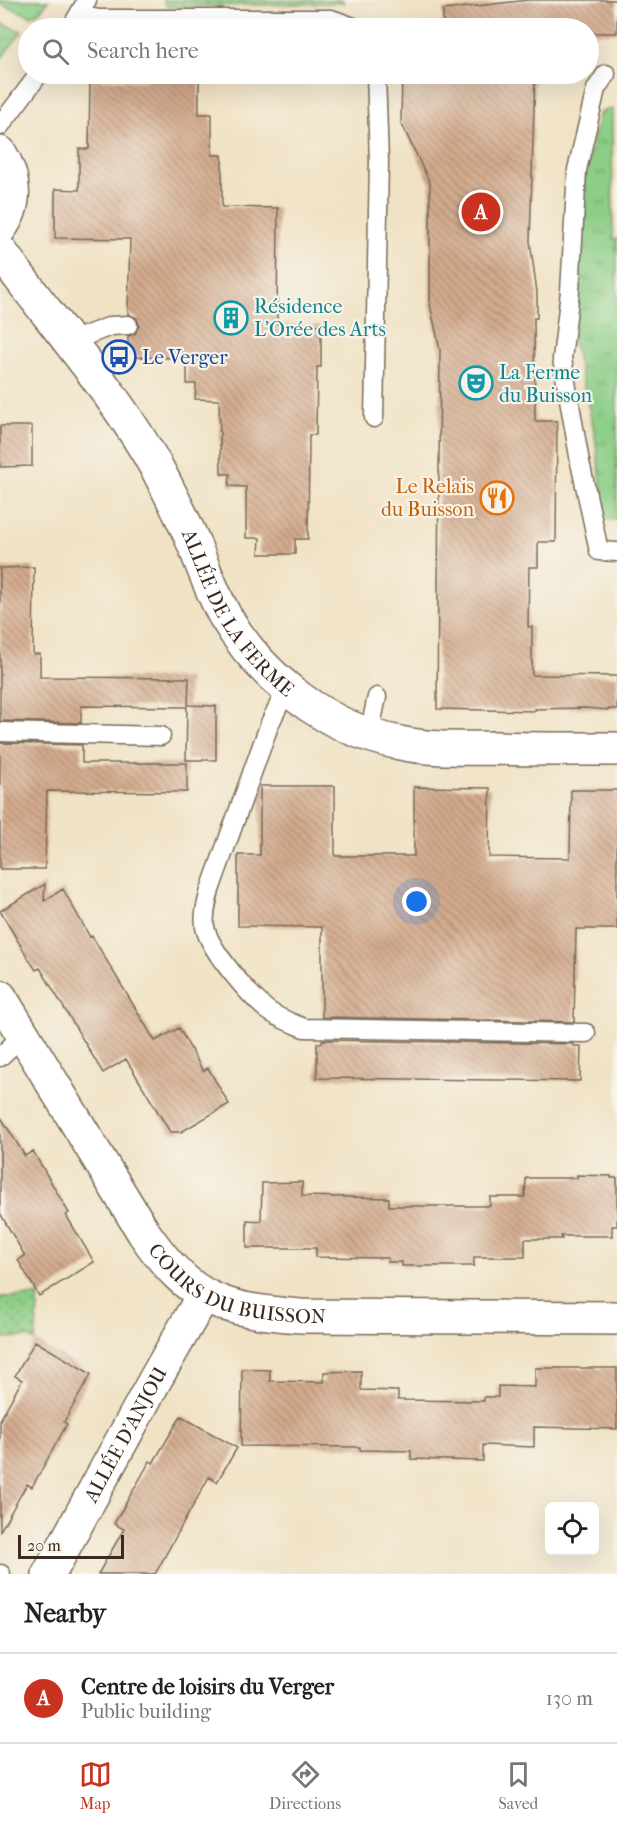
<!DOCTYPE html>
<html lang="en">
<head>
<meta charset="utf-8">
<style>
	:root { --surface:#fff; --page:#f2f2f2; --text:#222; --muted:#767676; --line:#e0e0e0; --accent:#c8321e }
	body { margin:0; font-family:"IM FELL French Canon",serif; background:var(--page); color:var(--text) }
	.controls { position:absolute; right:18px; bottom:18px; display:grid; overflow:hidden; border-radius:9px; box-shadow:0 6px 24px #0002 }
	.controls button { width:54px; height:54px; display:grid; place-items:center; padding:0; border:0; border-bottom:2px solid var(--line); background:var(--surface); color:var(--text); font:30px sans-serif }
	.scale { position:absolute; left:18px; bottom:15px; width:106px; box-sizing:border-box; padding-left:6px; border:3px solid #3b2a1e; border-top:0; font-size:16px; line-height:21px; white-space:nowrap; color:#3b2a1e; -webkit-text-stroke:4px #f7f3e8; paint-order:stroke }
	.you { position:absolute; left:417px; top:902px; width:21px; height:21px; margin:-15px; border:4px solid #fff; border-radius:50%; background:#1a73e8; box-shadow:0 0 0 9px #1a73e833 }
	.badge { display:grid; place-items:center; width:39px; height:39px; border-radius:50%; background:var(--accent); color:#fff; font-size:20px; font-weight:700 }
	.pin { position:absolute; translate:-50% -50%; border:3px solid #fff; box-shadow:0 2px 6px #0006 }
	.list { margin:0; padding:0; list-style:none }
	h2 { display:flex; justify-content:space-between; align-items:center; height:78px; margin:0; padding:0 24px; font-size:26px }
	h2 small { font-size:20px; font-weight:400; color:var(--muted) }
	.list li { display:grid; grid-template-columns:39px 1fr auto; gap:18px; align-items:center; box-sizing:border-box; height:90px; padding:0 24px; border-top:2px solid var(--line) }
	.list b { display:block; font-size:22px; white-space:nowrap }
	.list p { margin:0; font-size:20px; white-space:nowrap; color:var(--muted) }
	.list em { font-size:20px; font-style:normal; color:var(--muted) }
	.icon { flex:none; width:33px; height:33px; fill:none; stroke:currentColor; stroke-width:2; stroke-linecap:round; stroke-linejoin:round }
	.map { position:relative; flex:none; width:617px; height:1574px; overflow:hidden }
	.search { position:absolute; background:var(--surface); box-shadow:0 6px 24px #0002; left:18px; right:18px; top:18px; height:66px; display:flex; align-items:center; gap:15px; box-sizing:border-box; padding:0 21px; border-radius:33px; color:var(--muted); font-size:22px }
	.sheet { height:168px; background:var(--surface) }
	nav { display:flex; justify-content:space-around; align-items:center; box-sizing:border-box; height:84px; border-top:2px solid var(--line); background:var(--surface); font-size:16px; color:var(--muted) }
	nav a { display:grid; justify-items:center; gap:3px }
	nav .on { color:var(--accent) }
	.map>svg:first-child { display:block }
	.grass { fill:url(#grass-tufts); stroke:#647c52; stroke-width:1.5 }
	.park { fill:url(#park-dots); stroke:#647c52; stroke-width:1.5 }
	.building { fill:url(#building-back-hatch) }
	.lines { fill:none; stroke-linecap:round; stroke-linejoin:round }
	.service-casing { stroke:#7a6a58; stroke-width:21 }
	.minor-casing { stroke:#7a6a58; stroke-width:36 }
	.service { stroke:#fff; stroke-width:18 }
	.minor { stroke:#fff; stroke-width:33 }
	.labels { text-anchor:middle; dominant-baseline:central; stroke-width:4.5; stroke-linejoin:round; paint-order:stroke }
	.culture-label { font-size:20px; fill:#0d838f; stroke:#f7f3e8; text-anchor:start }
	.transit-label { font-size:20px; fill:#164399; stroke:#f7f3e8; text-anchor:start }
	.food-label { font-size:20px; fill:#c56008; stroke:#f7f3e8; text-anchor:end }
	.street-label { font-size:20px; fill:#3b2a1e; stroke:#f7f3e8 }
</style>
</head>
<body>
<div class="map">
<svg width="617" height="1574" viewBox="0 0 617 1574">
	<defs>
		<pattern id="grass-tufts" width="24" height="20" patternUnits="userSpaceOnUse" patternTransform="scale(1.5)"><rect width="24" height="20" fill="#8cce87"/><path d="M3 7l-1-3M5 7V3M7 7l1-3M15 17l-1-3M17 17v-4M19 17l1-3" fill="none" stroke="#74a76e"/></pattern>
		<pattern id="park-dots" width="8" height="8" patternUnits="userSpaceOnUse" patternTransform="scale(1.5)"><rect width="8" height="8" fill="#8cce87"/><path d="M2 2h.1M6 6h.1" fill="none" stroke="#74a76e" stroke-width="1.8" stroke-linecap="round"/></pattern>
		<pattern id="building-back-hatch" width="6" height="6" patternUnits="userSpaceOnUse" patternTransform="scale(1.5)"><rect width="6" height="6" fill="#d3aa8d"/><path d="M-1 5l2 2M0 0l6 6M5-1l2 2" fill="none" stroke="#ac8b73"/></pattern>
	</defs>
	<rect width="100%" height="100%" fill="#f7f3e8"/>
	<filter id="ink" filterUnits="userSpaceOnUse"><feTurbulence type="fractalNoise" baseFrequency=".0167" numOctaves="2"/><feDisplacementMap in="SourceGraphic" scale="12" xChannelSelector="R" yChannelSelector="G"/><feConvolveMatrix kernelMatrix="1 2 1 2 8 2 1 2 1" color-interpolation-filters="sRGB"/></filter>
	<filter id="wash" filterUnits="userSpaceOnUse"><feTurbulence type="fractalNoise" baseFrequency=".008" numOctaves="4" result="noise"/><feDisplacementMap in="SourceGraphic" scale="24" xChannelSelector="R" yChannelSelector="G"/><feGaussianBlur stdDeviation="1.35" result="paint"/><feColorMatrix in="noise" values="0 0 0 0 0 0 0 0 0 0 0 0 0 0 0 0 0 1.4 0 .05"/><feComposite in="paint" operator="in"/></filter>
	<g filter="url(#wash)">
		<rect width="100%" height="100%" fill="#f0e2c5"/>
		<path class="grass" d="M49,0L40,11L31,16L0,4V0Z
			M0,23L22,31L0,60Z
			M612,109L613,239H617V520L606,519L594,430L571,332L582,186L600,112Z"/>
		<path class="park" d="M163,0H343V3L167,7Z
			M39,1296L35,1341L27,1337L0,1338V1297Z"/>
		<g id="blocks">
			<path class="building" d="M528,0H617V33H588V28H422L443,23V10Z
				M146,74H183V77L199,78V114H212V155H222V207L278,208L277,324L321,325V367H317L316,435H309L308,539H295V554H259L260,538H246V487L229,486L230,474H221L219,400L195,399L196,384H187V358L128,357V336L135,334L139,325L137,318L128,314L130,239L55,238V189L79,190V149H89L90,79L146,81Z
				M402,74H535L530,241L537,292V318H534L535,421H557L556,542H538V567H529L528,627H532V675L617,676V709H609V710L585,708L535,709V711L437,709L440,350L430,304V183L401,123Z
				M0,426H32V466L0,467Z
				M34,567L33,654H40V677L189,678L188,705L216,706V760H186L187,707L81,706V723L0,721V568Z
				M0,743L82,745V763H187V792L47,791L45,869H0Z
				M260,786H335V856H414V787L490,788L489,857L570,858L571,790H617V929H576L574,1022L322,1017V927L238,926V855H260Z
				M45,884L44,901L63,889L90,937L92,936L155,1041L179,1028L203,1071L208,1068L229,1104L181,1132H170L126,1059L103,1073L40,968L36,970L28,958L0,911Z
				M322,1040L574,1044V1046H581L580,1081L317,1078V1043H322Z
				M0,1116L25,1156L33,1151L69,1213L66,1215L94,1262L39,1296L18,1260L25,1256L0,1213Z
				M577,1175L611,1176V1178H617V1226H612V1236H561L562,1239H525V1257H474V1266H402V1262H388V1258L316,1257V1248H247V1220L261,1221L262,1183L302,1182V1196L389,1198V1206H490V1197H525L526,1178H577Z
				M35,1341L91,1374L64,1422L67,1424L32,1487L27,1484L0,1531V1420L22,1380L15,1376Z
				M535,1368H617V1429L534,1427V1447L483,1445V1461L411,1459V1451L360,1450V1447L241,1446L242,1369L270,1370V1381L324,1382V1372L361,1371V1390L398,1391V1400L484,1401V1397H498V1386L535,1387Z
				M181,1416L237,1448L217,1482L209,1477L155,1574H98L124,1529L114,1524L150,1461L153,1463Z"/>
		</g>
	</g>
	<g filter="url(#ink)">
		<use href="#blocks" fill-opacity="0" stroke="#7a6a58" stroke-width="1.5"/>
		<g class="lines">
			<defs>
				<path id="service" d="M79,15L99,19H331L356,28
					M71,28L87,0
					M606,74L596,89L577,170L570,291L562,359L580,462L599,551L617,552
					M0,126L39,74
					M69,342L111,326L128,325
					M374,418L379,161L376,74
					M287,688L270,723L210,890C207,903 203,914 205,927C209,949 249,995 266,1009C277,1018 292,1023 304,1028L586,1033
					M0,732L161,736
					M369,734L377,697
					M0,1057L23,1035
					M0,1574H1"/>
				<g id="minor">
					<path d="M0,153C15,178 18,204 0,228"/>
					<path id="s1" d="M0,251C53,324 115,392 159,472C170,493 181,515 191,537C202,563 211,591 225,616C262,679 327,729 400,743C431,750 463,748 495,748C535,749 576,749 617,749"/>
					<path id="s2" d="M0,997L144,1233C191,1301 221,1310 301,1316L617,1318"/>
					<path id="s3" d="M49,1574L156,1378L203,1296"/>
				</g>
			</defs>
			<use href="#service" class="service-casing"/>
			<use href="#minor" class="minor-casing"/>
			<use href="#service" class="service"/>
			<use href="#minor" class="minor"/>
		</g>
	</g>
	<defs>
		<symbol id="building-ring" viewBox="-11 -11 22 22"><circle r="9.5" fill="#f7f3e8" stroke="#0f9aa8" stroke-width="1.5"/><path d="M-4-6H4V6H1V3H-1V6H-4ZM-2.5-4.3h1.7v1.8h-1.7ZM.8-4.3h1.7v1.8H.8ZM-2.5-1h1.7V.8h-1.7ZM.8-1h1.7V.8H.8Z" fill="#0f9aa8"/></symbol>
		<symbol id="bus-ring" viewBox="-11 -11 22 22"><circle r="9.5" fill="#f7f3e8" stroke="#1a4fb4" stroke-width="1.5"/><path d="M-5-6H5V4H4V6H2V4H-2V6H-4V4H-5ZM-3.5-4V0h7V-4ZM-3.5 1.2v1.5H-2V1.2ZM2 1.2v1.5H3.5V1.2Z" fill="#1a4fb4"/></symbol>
		<symbol id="theatre-ring" viewBox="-11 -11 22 22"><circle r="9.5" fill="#f7f3e8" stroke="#0f9aa8" stroke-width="1.5"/><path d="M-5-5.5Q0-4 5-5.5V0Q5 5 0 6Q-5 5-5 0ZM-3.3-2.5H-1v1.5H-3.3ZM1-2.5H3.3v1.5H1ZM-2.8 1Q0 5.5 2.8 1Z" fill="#0f9aa8"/></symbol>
		<symbol id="restaurant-ring" viewBox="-11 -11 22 22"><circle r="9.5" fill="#f7f3e8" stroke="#e8710a" stroke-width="1.5"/><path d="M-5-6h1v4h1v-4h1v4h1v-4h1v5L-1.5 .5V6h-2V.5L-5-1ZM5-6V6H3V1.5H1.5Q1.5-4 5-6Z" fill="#e8710a"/></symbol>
	</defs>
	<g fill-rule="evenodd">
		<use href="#building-ring" x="212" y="299" width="38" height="38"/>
		<use href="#bus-ring" x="100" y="338" width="38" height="38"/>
		<use href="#theatre-ring" x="457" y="364" width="38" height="38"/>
		<use href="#restaurant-ring" x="478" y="479" width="38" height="38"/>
	</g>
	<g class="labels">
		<g class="culture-label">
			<text x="254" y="306">Résidence<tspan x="254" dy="23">L’Orée des Arts</tspan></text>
			<text x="499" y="372">La Ferme<tspan x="499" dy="23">du Buisson</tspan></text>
		</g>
		<g class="transit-label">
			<text x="142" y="357">Le Verger</text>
		</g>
		<g class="food-label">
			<text x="474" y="486">Le Relais<tspan x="474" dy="23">du Buisson</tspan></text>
		</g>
		<g class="street-label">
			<text stroke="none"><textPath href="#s1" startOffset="435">ALLÉE DE LA FERME</textPath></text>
			<text stroke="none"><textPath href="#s2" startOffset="390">COURS DU BUISSON</textPath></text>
			<text stroke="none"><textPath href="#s3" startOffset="159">ALLÉE D'ANJOU</textPath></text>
		</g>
	</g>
</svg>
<div class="controls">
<button><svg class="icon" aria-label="locate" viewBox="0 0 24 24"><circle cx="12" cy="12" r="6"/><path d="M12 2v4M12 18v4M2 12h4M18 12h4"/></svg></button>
</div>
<div class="scale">20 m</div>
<div class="you"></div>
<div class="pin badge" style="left:481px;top:212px">A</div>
<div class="search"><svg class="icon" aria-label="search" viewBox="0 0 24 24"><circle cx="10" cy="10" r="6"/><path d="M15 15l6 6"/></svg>Search here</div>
</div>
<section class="sheet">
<h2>Nearby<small></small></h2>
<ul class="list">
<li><span class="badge">A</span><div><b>Centre de loisirs du Verger</b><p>Public building</p></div><em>130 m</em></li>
</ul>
</section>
<nav>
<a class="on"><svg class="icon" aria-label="map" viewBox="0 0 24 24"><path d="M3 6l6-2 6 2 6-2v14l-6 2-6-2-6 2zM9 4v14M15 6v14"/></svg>Map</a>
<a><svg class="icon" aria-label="directions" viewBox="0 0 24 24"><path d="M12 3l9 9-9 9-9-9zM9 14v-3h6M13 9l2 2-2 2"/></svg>Directions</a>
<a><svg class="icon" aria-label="saved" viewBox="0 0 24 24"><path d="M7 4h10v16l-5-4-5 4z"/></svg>Saved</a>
</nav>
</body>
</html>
